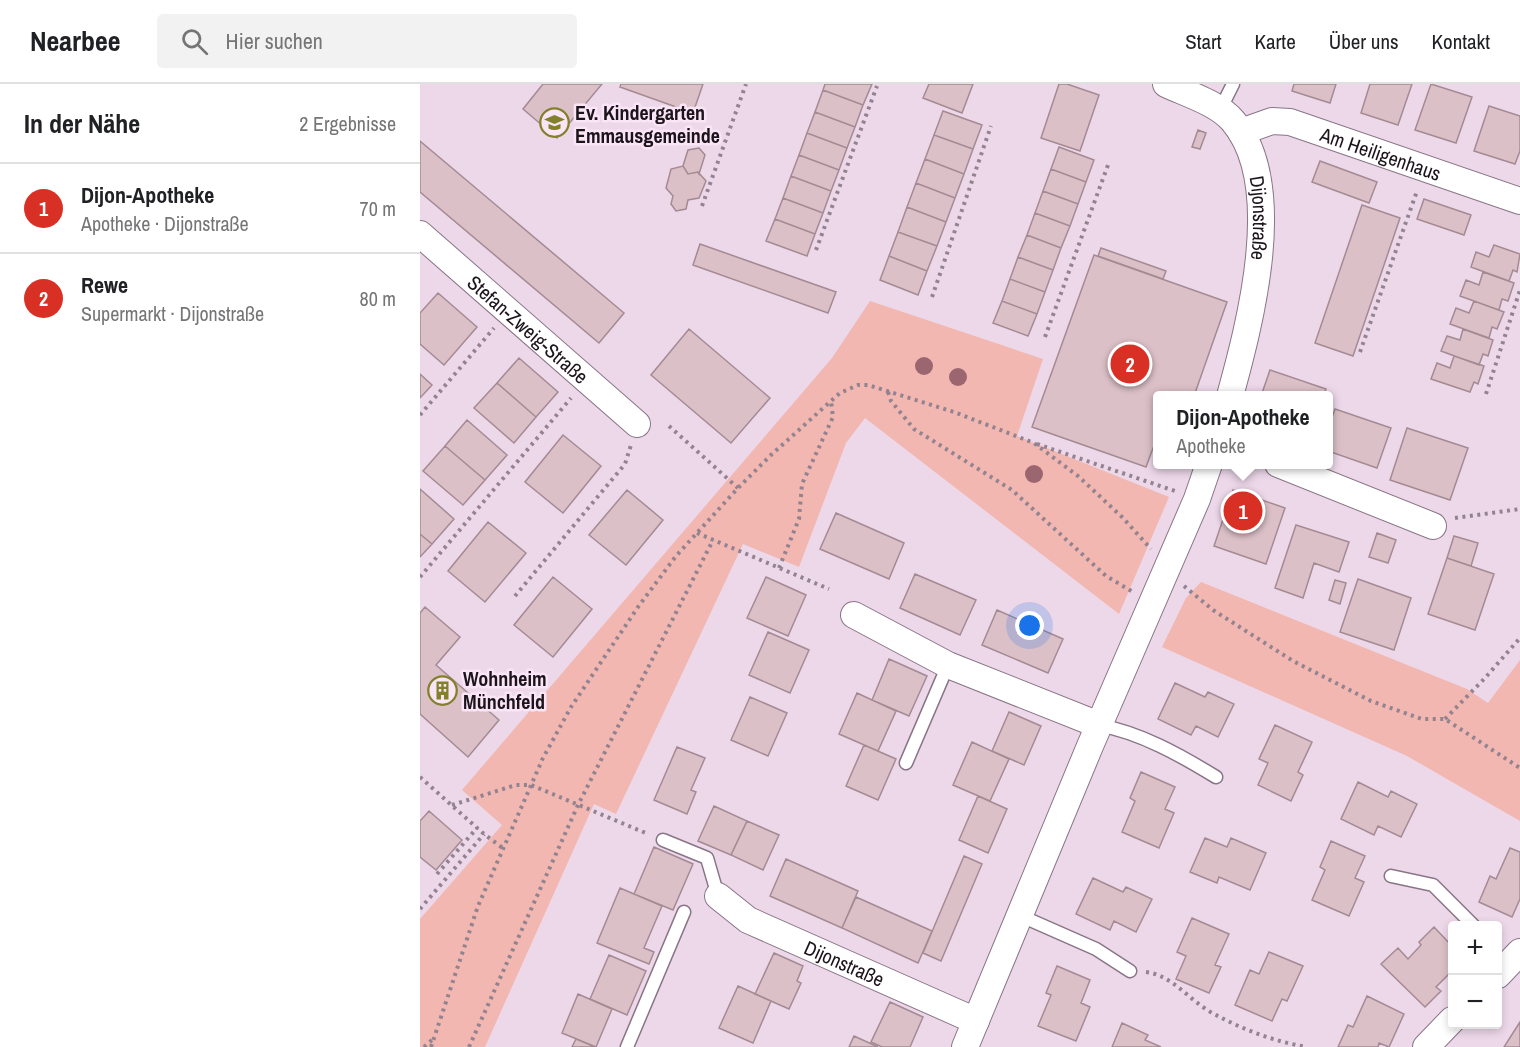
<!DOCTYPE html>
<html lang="de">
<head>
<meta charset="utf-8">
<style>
	:root { --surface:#fff; --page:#f2f2f2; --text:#202124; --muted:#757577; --line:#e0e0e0; --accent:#d93025 }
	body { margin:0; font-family:"Archivo Narrow",sans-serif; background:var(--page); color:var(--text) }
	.controls { position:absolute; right:18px; bottom:18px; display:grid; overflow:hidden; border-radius:6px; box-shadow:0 3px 9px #0003 }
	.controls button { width:54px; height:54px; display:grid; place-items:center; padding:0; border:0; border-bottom:2px solid var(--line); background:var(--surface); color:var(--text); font:30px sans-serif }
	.you { position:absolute; left:610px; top:542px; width:21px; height:21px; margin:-15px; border:4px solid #fff; border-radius:50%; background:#1a73e8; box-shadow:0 0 0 9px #1a73e833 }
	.badge { display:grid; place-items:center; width:39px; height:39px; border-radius:50%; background:var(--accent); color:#fff; font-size:20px; font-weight:700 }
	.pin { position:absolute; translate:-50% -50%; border:3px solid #fff; box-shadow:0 2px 6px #0006 }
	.popup { position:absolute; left:733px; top:307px; width:180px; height:78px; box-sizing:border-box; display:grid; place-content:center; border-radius:6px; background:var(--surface); filter:drop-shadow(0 2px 4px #0005); font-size:20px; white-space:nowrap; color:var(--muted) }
	.popup b { font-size:22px; color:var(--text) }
	.popup::after { content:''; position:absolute; left:50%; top:100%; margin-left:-12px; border:12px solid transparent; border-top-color:var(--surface) }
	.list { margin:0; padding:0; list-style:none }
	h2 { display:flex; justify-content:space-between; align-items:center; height:78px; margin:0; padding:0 24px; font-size:26px }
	h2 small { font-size:20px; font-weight:400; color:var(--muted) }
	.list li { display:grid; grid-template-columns:39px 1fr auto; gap:18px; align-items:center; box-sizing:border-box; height:90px; padding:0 24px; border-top:2px solid var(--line) }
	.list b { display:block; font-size:22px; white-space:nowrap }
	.list p { margin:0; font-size:20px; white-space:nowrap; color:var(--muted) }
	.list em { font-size:20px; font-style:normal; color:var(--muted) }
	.icon { flex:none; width:33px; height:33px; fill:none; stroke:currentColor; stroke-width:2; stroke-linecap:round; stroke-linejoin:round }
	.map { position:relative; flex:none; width:1100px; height:963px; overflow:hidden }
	header { display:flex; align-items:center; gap:36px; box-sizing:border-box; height:84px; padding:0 30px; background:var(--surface); border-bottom:2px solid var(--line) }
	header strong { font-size:28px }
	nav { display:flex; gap:33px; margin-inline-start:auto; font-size:21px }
	.search { width:420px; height:54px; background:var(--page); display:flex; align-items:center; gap:15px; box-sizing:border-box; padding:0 21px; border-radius:6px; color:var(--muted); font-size:22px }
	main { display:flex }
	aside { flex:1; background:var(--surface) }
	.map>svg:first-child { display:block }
	.green { fill:#f1b7b0 }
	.building { fill:#dcc0c8; stroke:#a48a92; stroke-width:1.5 }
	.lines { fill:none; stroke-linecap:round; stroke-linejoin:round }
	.service-casing { stroke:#887586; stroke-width:15 }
	.minor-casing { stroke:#887586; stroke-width:28 }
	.path { stroke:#938391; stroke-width:4; stroke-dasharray:3 4.5; stroke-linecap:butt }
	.service { stroke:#fff; stroke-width:12 }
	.minor { stroke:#fff; stroke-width:26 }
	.tree { fill:#9c6670 }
	.labels { text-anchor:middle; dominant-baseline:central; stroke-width:5; stroke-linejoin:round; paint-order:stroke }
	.poi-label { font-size:20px; font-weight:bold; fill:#1c141b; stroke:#fae5f7; text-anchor:start }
	.street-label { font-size:20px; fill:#1c141b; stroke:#fae5f7 }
</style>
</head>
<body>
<header>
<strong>Nearbee</strong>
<div class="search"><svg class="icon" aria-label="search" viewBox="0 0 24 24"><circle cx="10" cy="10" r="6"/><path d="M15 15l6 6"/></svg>Hier suchen</div>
<nav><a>Start</a><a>Karte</a><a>Über uns</a><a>Kontakt</a></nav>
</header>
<main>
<aside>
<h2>In der Nähe<small>2 Ergebnisse</small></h2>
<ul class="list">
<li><span class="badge">1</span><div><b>Dijon-Apotheke</b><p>Apotheke · Dijonstraße</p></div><em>70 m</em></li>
<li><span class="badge">2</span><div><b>Rewe</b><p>Supermarkt · Dijonstraße</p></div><em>80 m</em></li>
</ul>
</aside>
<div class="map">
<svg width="1100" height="963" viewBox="0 0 1100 963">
	<rect width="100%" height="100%" fill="#edd8ea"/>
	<path class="green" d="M450,217L623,275L597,352L749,413L699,530L445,334L426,359L379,483L323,460L196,730L174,720L65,963H0V835L82,741L42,706L412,274Z
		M781,498L1047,605L1068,619L1100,576V737L987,672L742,563L766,514Z"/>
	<path class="building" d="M123,0H182L137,54L103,25Z
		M201,0H283L273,29L200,3Z
		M405,0H452L443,21L403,6Z
		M509,0H553L542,29L503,14Z
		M639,0H647L679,11L660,67L621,54Z
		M874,0H916L910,19L872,7Z
		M950,0H992L978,41L941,29Z
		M1011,0L1052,13L1036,59L995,46Z
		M403,6L443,21L435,43L395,28Z
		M1069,22L1100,32V67L1095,80L1054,67Z
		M523,27L562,41L553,65L514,51Z
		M395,28L435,43L427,64L387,49Z
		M778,46L786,49L780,65L772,63Z
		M387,49L427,64L419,86L379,71Z
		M514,51L553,65L544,90L505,75Z
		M0,57L204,229L179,259L0,108Z
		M639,63L674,76L666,98L631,85Z
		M279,64L285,71L279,90L278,88L268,90L263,82L268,66Z
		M379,71L419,86L411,107L371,92Z
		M505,75L544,90L535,114L496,99Z
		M900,77L957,98L949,119L892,98Z
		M263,82L268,90L278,88L286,97L279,114L268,116L266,125L256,127L251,120L253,112L246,104L251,85Z
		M631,85L666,98L658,120L623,107Z
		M371,92L411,107L403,129L363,114Z
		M496,99L535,114L526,138L487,123Z
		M623,107L658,120L650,142L615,129Z
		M363,114L403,129L395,150L355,135Z
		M1004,115L1051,131L1044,151L997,135Z
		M942,121L980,134L933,272L895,259Z
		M487,123L526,138L517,162L478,148Z
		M615,129L650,142L641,164L607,151Z
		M355,135L395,150L387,172L346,157Z
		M478,148L517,162L507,187L469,172Z
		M607,151L641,164L633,186L598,173Z
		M280,160L416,208L408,229L273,181Z
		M1074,161L1100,170L1097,188L1093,186L1089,197L1051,183L1056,168L1069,173Z
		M681,164L746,187L743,195L678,172Z
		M674,171L807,218L774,312H738V365L733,364L726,383L612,343Z
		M469,172L507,187L498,211L460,196Z
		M598,173L633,186L625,208L590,195Z
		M1063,188L1094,199L1088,217L1082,215L1079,226L1040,212L1046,196L1059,201Z
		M590,195L625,208L617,230L582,217Z
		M18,209L57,243L24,281L0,260V229Z
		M582,217L617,230L608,252L573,239Z
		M1054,217L1084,228L1077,245L1072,243L1069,254L1030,240L1036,224L1049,229Z
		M269,245L350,314L311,359L231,291Z
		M1043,245L1073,256L1068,272L1063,270L1059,281L1021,267L1027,252L1040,256Z
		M1034,272L1064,282L1058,300L1054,298L1050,308L1011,295L1017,279L1030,284Z
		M99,274L138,308L116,333L77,299Z
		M850,286L906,305L904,312H841Z
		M0,290L12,301L0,314Z
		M77,299L116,333L94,359L54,324Z
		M915,325L971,344L957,384L908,367V344Z
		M47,336L87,371L65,396L25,362Z
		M987,344L1048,364L1030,416L970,396Z
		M143,351L181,382L143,429L105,398Z
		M25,362L65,396L43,421L3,387Z
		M0,405L34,435L12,460L0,450Z
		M207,406L243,436L206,481L169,451Z
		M813,406L865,424L846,480L794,462Z
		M416,429L484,459L469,495L400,465Z
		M68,438L106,469L65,518L28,487Z
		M876,441L929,458L919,488L894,479L883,514L855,504Z
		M957,449L976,456L968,479L949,473Z
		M0,450L12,460L0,473Z
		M1034,452L1058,459L1051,482L1027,474Z
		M1027,474L1074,490L1055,546L1008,530Z
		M495,490L556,516L540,551L480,524Z
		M133,493L172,525L133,573L94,541Z
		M346,493L386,511L368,552L327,534Z
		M938,495L991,514L974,566L920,548Z
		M915,496L926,499L920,520L909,516Z
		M5,523L40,553L16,581L79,636L48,673L0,630V529Z
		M577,526L643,555L628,589L562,561Z
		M348,548L389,566L370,609L329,591Z
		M469,575L507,592L489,632L452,616Z
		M755,599L785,613L788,608L814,620L798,653L776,642L771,651L738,635Z
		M437,609L476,627L458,667L419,650Z
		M330,613L367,629L348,672L311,656Z
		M589,628L621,642L604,681L572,667Z
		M855,641L892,658L878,688L883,691L871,717L838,701L848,679L839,675Z
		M552,658L589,675L570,717L533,701Z
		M444,661L476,675L458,716L426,702Z
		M257,663L285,674L271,706L276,708L267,730L234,716Z
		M721,688L755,703L745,725L754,729L739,764L702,748L715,717L710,714Z
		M938,698L968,713L971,707L997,720L981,753L958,742L954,751L921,735Z
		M558,712L587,725L568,769L539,756Z
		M294,722L327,737L311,771L278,757Z
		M9,727L42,756L16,786L0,773V737Z
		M327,737L359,751L343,786L311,771Z
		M785,754L807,763L811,754L846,769L830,806L799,793L797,799L770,788Z
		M911,757L945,772L935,794L944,798L929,832L892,816L905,786L900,783Z
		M234,763L273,780L253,826L214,810Z
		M1090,764L1100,768V815L1092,833L1059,818L1070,792L1076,795Z
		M544,772L562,780L521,877L503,869Z
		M366,775L438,807L422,844L350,812Z
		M673,794L703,808L706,803L732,815L716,848L694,837L690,846L656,830Z
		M200,804L242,822L224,864L234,868L229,880L177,859Z
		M436,813L512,847L498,879L422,844Z
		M772,834L809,850L795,881L801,883L789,909L756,895L766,872L757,868Z
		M1014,843L1032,862V890L1031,888L1016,903L1021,907L1005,923L961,880L978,864L988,875L1001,861L999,858Z
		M849,868L883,882L867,917L862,915L852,937L815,921L830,886L839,890Z
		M354,869L383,882L377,897L381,899L369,925L335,910Z
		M189,871L226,887L207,931L170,915Z
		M637,882L670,896L661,919L670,923L656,957L618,942L631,911L626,909Z
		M318,902L351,917L333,959L299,944Z
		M158,910L192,925L176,963L142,949Z
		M947,912L984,930L969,963L959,959L958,963H918L928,941L933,943Z
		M470,918L503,933L490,963H462L451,958Z
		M1100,938V963H1084Z
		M702,939L728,951L725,956L741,963H692Z
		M434,952L458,963H429Z
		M156,955L175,963H152Z"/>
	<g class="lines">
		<defs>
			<path id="service" d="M800,26L813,0
				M679,641C721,649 760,671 796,693
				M486,679L528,581
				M243,756L287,774L298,812
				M971,792L1013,801L1054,842
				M601,832L676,865L710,887
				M207,963L264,828"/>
			<g id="minor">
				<path id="s1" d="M746,0C767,10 798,19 813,37C867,101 830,239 810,312"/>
				<path id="s2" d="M821,48L852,37L870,38L1100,117"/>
				<path id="s3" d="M0,150L217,340"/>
				<path d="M858,380L1013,442"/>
				<path d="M434,531L528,581L679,641"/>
				<path id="s4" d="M298,812L328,836L556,937"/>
				<path d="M1078,891L1100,868"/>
				<path d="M545,963L670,662L777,415L789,380"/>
				<path d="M1006,963L1032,936"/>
			</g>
		</defs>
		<use href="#service" class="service-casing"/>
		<use href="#minor" class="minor-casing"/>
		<path class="path" d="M282,122L326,0
			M396,166L457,2
			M512,213L571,42
			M625,253L688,81
			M940,268L997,107
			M468,308L471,317L494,345L592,406L686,492L713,508
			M1066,310L1100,206
			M0,331L74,244
			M249,342L318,404
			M617,360L755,407
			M1035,434L1100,425
			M277,449L409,505
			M359,484L379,435L382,400L413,333L411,317
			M0,493L151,314
			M764,502L793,526L873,577L951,617L1002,635H1025L1100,684
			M95,512L205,380L211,361
			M1025,635L1065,594L1100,554
			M0,693L64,750L84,765
			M32,721L96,701H111L228,750
			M17,790L57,744
			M0,825L64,750
			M726,888C753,891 771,919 796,931C824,946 856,958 887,963
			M4,963L13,955
			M11,963L58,822L123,674L151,623L218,523L256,472L318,404L352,370L420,309L438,301H448L534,328L614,359L658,392L702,433L731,465
			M49,963L158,721L293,456"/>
		<use href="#service" class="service"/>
		<use href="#minor" class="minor"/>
	</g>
	<g class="tree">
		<circle cx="504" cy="282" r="9"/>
		<circle cx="538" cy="293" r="9"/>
		<circle cx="614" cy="390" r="9"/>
	</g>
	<defs>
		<symbol id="school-ring" viewBox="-11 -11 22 22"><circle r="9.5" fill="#fae5f7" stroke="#828129" stroke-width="1.5"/><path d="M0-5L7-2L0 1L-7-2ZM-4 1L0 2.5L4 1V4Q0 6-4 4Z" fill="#828129"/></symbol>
		<symbol id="building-ring" viewBox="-11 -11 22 22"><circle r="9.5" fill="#fae5f7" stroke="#828129" stroke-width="1.5"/><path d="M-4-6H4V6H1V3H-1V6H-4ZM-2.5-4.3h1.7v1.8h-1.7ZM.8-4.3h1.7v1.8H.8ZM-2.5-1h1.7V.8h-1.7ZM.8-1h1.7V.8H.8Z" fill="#828129"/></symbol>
	</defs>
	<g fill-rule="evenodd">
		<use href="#school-ring" x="118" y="22" width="33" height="33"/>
		<use href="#building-ring" x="6" y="590" width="33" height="33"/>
	</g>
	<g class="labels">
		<g class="poi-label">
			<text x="155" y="28">Ev. Kindergarten<tspan x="155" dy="23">Emmausgemeinde</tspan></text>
			<text x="43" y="594">Wohnheim<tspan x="43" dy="23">Münchfeld</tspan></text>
		</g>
		<g class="street-label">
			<text stroke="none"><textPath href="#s2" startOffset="147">Am Heiligenhaus</textPath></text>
			<text stroke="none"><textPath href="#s1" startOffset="180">Dijonstraße</textPath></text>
			<text stroke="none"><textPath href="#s3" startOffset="144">Stefan-Zweig-Straße</textPath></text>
			<text stroke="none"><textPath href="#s4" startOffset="144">Dijonstraße</textPath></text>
		</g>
	</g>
</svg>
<div class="controls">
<button>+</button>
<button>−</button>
</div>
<div class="you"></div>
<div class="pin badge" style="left:823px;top:427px">1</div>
<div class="popup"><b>Dijon-Apotheke</b>Apotheke</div>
<div class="pin badge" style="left:710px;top:280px">2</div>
</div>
</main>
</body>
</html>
